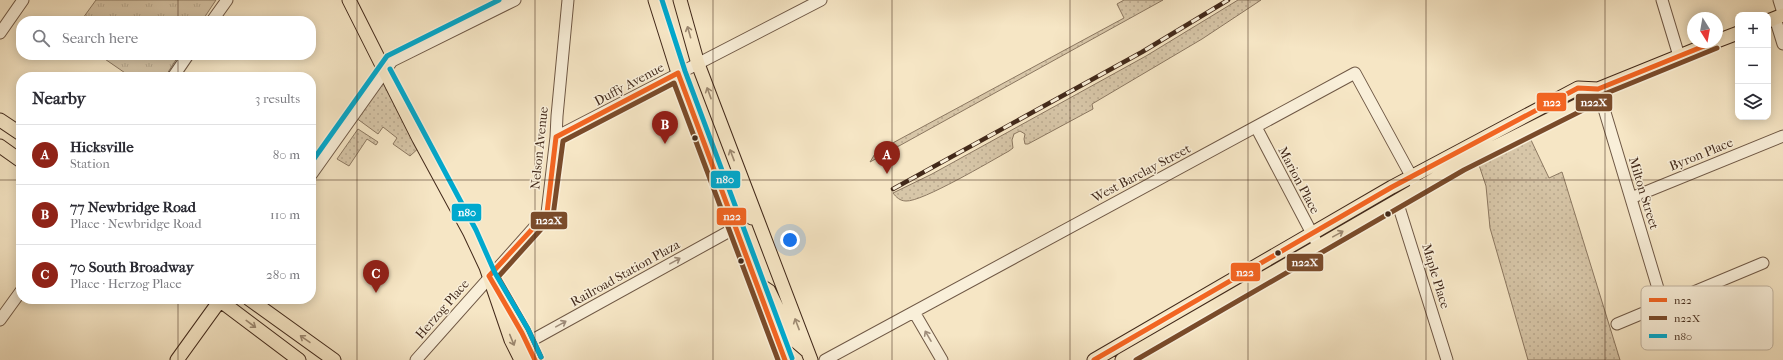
<!DOCTYPE html>
<html lang="en">
<head>
<meta charset="utf-8">
<style>
	:root { --surface:#fff; --page:#f7f7f7; --text:#2b2b33; --muted:#7c7c81; --line:#e1e1e2; --accent:#8f2418 }
	body { margin:0; font-family:"IM FELL French Canon",serif; background:var(--page); color:var(--text) }
	.controls { position:absolute; right:12px; top:12px; display:grid; overflow:hidden; border-radius:8px; box-shadow:0 2px 10px #0003 }
	.controls button { width:36px; height:36px; display:grid; place-items:center; padding:0; border:0; border-bottom:1px solid var(--line); background:var(--surface); color:var(--text); font:20px sans-serif }
	.compass { position:absolute; left:1687px; top:12px; width:36px; height:36px; border-radius:50%; background:var(--surface); box-shadow:0 2px 10px #0003; rotate:169deg }
	.you { position:absolute; left:790px; top:240px; width:14px; height:14px; margin:-10px; border:3px solid #fff; border-radius:50%; background:#1a73e8; box-shadow:0 0 0 6px #1a73e833 }
	.badge { display:grid; place-items:center; width:26px; height:26px; border-radius:50%; background:var(--accent); color:#fff; font-size:13px; font-weight:700 }
	.pin { position:absolute; translate:-50% -33px; filter:drop-shadow(0 1px 2px #0008) }
	.pin::after { content:''; position:absolute; top:21px; width:14px; height:12px; background:inherit; clip-path:polygon(0 0,100% 0,50% 100%) }
	.list { margin:0; padding:0; list-style:none }
	h2 { display:flex; justify-content:space-between; align-items:center; height:52px; margin:0; padding:0 16px; font-size:17px }
	h2 small { font-size:13px; font-weight:400; color:var(--muted) }
	.list li { display:grid; grid-template-columns:26px 1fr auto; gap:12px; align-items:center; box-sizing:border-box; height:60px; padding:0 16px; border-top:1px solid var(--line) }
	.list b { display:block; font-size:15px; white-space:nowrap }
	.list p { margin:0; font-size:13px; white-space:nowrap; color:var(--muted) }
	.list em { font-size:13px; font-style:normal; color:var(--muted) }
	.icon { flex:none; width:22px; height:22px; fill:none; stroke:currentColor; stroke-width:2; stroke-linecap:round; stroke-linejoin:round }
	.map { position:relative; flex:none; width:1783px; height:360px; overflow:hidden }
	.search { position:absolute; background:var(--surface); box-shadow:0 2px 10px #0003; left:16px; top:16px; width:300px; height:44px; display:flex; align-items:center; gap:10px; box-sizing:border-box; padding:0 14px; border-radius:16px; color:var(--muted); font-size:15px }
	.panel { position:absolute; background:var(--surface); box-shadow:0 2px 10px #0003; left:16px; top:72px; width:300px; height:232px; border-radius:16px }
	.map>svg:first-child { display:block }
	.grass { fill:url(#grass-dots); stroke:#8c7861 }
	.park { fill:url(#park-tufts); stroke:#8c7861 }
	.lines { fill:none; stroke-linecap:round; stroke-linejoin:round }
	.minor-casing { stroke:#6f5845; stroke-width:13 }
	.major-casing { stroke:#42291a; stroke-width:15 }
	.minor { stroke:#f9efd9; stroke-width:11 }
	.major { stroke:#f6e6c5; stroke-width:13 }
	.rail-casing { stroke:#42291a; stroke-width:4.5 }
	.rail { stroke:#f9efd9; stroke-width:3; stroke-dasharray:9; stroke-linecap:butt }
	.bus-1-casing { stroke:#f9efd9; stroke-width:8 }
	.bus-2-casing { stroke:#f9efd9; stroke-width:8 }
	.bus-3-casing { stroke:#f9efd9; stroke-width:8 }
	.bus-1 { stroke:#f26522; stroke-width:5 }
	.bus-2 { stroke:#7a4b2a; stroke-width:5 }
	.bus-3 { stroke:#00a9ce; stroke-width:5 }
	.oneway { stroke:#9c8870 }
	.oneway2 { stroke:#9e8c7a }
	.grid { fill:none; stroke:#42291a; stroke-width:1; stroke-opacity:0.55 }
	.bus-dot { fill:#42291a; stroke:#f9efd9; stroke-width:1.5 }
	.labels { text-anchor:middle; dominant-baseline:central; stroke-width:3; stroke-linejoin:round; paint-order:stroke }
	.street-label { font-size:13px; fill:#42291a; stroke:#f9efd9 }
	.key { fill:#f9efd9; stroke:#c2b4a0; stroke-width:1 }
	.key-label { font-size:11px; fill:#42291a }
	.line-badge { stroke:#f9efd9; stroke-width:1.5 }
	.badge-label { font-size:11px; text-anchor:middle; font-weight:bold; fill:#fff }
</style>
</head>
<body>
<div class="map">
<svg width="1783" height="360" viewBox="0 0 1783 360">
	<defs>
		<pattern id="grass-dots" width="8" height="8" patternUnits="userSpaceOnUse"><rect width="8" height="8" fill="#d7c6a8"/><path d="M2 2h.1M6 6h.1" fill="none" stroke="#baaa90" stroke-width="1.8" stroke-linecap="round"/></pattern>
		<pattern id="park-tufts" width="24" height="20" patternUnits="userSpaceOnUse"><rect width="24" height="20" fill="#d7c6a8"/><path d="M3 7l-1-3M5 7V3M7 7l1-3M15 17l-1-3M17 17v-4M19 17l1-3" fill="none" stroke="#baaa90"/></pattern>
	</defs>
	<rect width="100%" height="100%" fill="#f6e6c5"/>
	<filter id="stains"><feTurbulence type="fractalNoise" baseFrequency=".005" numOctaves="4"/><feColorMatrix values="0 0 0 0 .2 0 0 0 0 .09 0 0 0 0 .02 0 0 0 .5 -.17"/></filter>
	<radialGradient id="worn" r=".72"><stop offset=".6" stop-color="#630" stop-opacity="0"/><stop offset="1" stop-color="#630" stop-opacity=".3"/></radialGradient>
	<path class="grass" d="M1124,0H1163L870,162L876,152L1124,18L1117,4Z
		M1238,0H1261L1202,39L1092,104L1093,109L1028,144H1025L1024,139L1025,134L1020,131L1014,134L1012,140L1013,148L1009,151C991,161 922,202 906,201C900,201 896,197 893,193L932,174L1146,56Z
		M384,72L422,145L410,156L393,144L397,138L383,127L378,134L352,115Z
		M358,129L378,142L376,145L367,139L349,166L337,159Z
		M1531,140L1549,178L1562,172L1620,360H1528L1490,228L1486,186L1479,165Z"/>
	<path class="park" d="M96,0H216L202,21H87L83,18Z
		M99,55H179L165,77H131Z"/>
	<g class="lines">
		<defs>
			<path id="minor" d="M1662,0L1679,56
				M1779,0L1783,13
				M1775,18L1783,44
				M212,21L227,0
				M0,33L23,0
				M173,77L188,55
				M1598,89L1663,305
				M1256,127L1318,245
				M556,137L821,0
				M311,175L392,61L515,0
				M1631,198L1783,136
				M1397,201L1447,360
				M914,312L942,360
				M0,320L21,291
				M1617,324L1763,263
				M527,343L737,227
				M416,360L547,213L556,137L557,116L568,0
				M825,360L1355,73L1415,183"/>
			<path id="major" d="M349,0L419,139L470,233L486,267L511,340L521,360
				M655,0L678,73L785,360
				M680,0L698,64L811,360
				M1768,21L1783,15
				M1717,41L1738,33
				M0,120L21,134
				M0,146L21,161
				M720,176C736,184 739,207 752,218
				M757,283L769,291L792,338L806,350
				M218,299L299,360
				M249,299L334,360
				M505,304L535,360
				M177,360L221,299
				M1094,360L1392,187L1578,88L1598,89
				M1122,360L1461,164L1586,101L1598,89L1714,42"/>
		</defs>
		<use href="#minor" class="minor-casing"/>
		<use href="#major" class="major-casing"/>
		<use href="#minor" class="minor"/>
		<use href="#major" class="major"/>
		<defs>
			<path id="rail" d="M893,189L1142,52L1228,0"/>
		</defs>
		<use href="#rail" class="rail-casing"/>
		<use href="#rail" class="rail"/>
		<defs>
			<path id="bus-1" d="M678,73L785,360
				M535,360L522,333L489,276L547,213L556,137L678,73
				M1094,360L1392,187L1578,88L1598,89L1714,42"/>
			<path id="bus-2" d="M541,357L528,329L498,277L553,216L563,141L674,83L778,360
				M1136,360L1464,170L1589,107L1602,95L1717,48"/>
			<path id="bus-3" d="M662,0L685,71L792,358
				M390,69L476,230L495,273L528,329L541,357
				M311,163L387,56L499,0"/>
		</defs>
		<use href="#bus-1" class="bus-1-casing"/>
		<use href="#bus-2" class="bus-2-casing"/>
		<use href="#bus-3" class="bus-3-casing"/>
		<use href="#bus-1" class="bus-1"/>
		<use href="#bus-2" class="bus-2"/>
		<use href="#bus-3" class="bus-3"/>
	</g>
	<defs><path id="oneway-shaft" d="M-6 0H5M1.5-3L5.5 0L1.5 3" fill="none" stroke-width="1.6" stroke-linecap="round" stroke-linejoin="round"/></defs>
	<g class="oneway">
		<use href="#oneway-shaft" transform="translate(689 32) rotate(-106)"/>
		<use href="#oneway-shaft" transform="translate(709 93) rotate(-110)"/>
		<use href="#oneway-shaft" transform="translate(732 155) rotate(-111)"/>
		<use href="#oneway-shaft" transform="translate(1338 234) rotate(-29)"/>
		<use href="#oneway-shaft" transform="translate(251 324) rotate(37)"/>
		<use href="#oneway-shaft" transform="translate(797 324) rotate(-111)"/>
		<use href="#oneway-shaft" transform="translate(305 339) rotate(-145)"/>
		<use href="#oneway-shaft" transform="translate(512 340) rotate(68)"/>
	</g>
	<g class="oneway2">
		<use href="#oneway-shaft" transform="translate(675 261) rotate(-29)"/>
		<use href="#oneway-shaft" transform="translate(561 324) rotate(-29)"/>
		<use href="#oneway-shaft" transform="translate(928 336) rotate(-120)"/>
	</g>
	<path class="grid" d="M178,0V21M357,0V360M535,0V360M713,0V360M892,0V360M1070,0V360M1248,0V360M1426,0V360M1605,0V360M178,55V77M0,180H21M311,180H1783M178,299V360"/>
	<g class="bus-dot">
		<circle cx="695" cy="138" r="3.5"/>
		<circle cx="1388" cy="214" r="3.5"/>
		<circle cx="1278" cy="253" r="3.5"/>
		<circle cx="741" cy="261" r="3.5"/>
	</g>
	<g class="labels">
		<g class="street-label">
			<text transform="translate(629 84) rotate(-28)">Duffy Avenue</text>
			<text transform="translate(539 148) rotate(-84)">Nelson Avenue</text>
			<text transform="translate(1701 154) rotate(-22)">Byron Place</text>
			<text transform="translate(1141 173) rotate(-28)">West Barclay Street</text>
			<text transform="translate(1299 180) rotate(62)">Marion Place</text>
			<text transform="translate(1644 193) rotate(73)">Milton Street</text>
			<text transform="translate(625 273) rotate(-29)">Railroad Station Plaza</text>
			<text transform="translate(1436 276) rotate(73)">Maple Place</text>
			<text transform="translate(442 309) rotate(-49)">Herzog Place</text>
		</g>
	</g>
	<rect x="1641" y="286" width="132" height="64" rx="6" class="key"/>
	<rect x="1649" y="298" width="18" height="4" fill="#f26522"/>
	<rect x="1649" y="316" width="18" height="4" fill="#7a4b2a"/>
	<rect x="1649" y="334" width="18" height="4" fill="#00a9ce"/>
	<g class="key-label">
		<text x="1674" y="304">n22</text>
		<text x="1674" y="322">n22X</text>
		<text x="1674" y="340">n80</text>
	</g>
	<g class="line-badge">
		<rect x="1536" y="92" width="31" height="20" rx="4" fill="#f26522"/>
		<rect x="1575" y="93" width="38" height="19" rx="4" fill="#7a4b2a"/>
		<rect x="710" y="170" width="31" height="19" rx="4" fill="#00a9ce"/>
		<rect x="451" y="203" width="31" height="19" rx="4" fill="#00a9ce"/>
		<rect x="716" y="207" width="31" height="19" rx="4" fill="#f26522"/>
		<rect x="530" y="211" width="38" height="19" rx="4" fill="#7a4b2a"/>
		<rect x="1286" y="253" width="38" height="19" rx="4" fill="#7a4b2a"/>
		<rect x="1230" y="262" width="31" height="20" rx="4" fill="#f26522"/>
	</g>
	<g class="badge-label">
		<text x="1552" y="106">n22</text>
		<text x="1594" y="106">n22X</text>
		<text x="725" y="183">n80</text>
		<text x="467" y="216">n80</text>
		<text x="732" y="220">n22</text>
		<text x="549" y="224">n22X</text>
		<text x="1305" y="266">n22X</text>
		<text x="1245" y="276">n22</text>
	</g>
	<rect width="100%" height="100%" filter="url(#stains)"/>
	<rect width="100%" height="100%" fill="url(#worn)"/>
</svg>
<div class="controls">
<button>+</button>
<button>−</button>
<button><svg class="icon" aria-label="layers" viewBox="0 0 24 24"><path d="M12 4l9 5-9 5-9-5zM3 14l9 5 9-5"/></svg></button>
</div>
<svg class="compass" viewBox="-18 -18 36 36"><path d="M0-13l5 13h-10z" fill="#e53935"/><path d="M0 13l5-13h-10z" fill="#7c7c81"/></svg>
<div class="you"></div>
<div class="pin badge" style="left:887px;top:174px">A</div>
<div class="pin badge" style="left:665px;top:144px">B</div>
<div class="pin badge" style="left:376px;top:293px">C</div>
<div class="search"><svg class="icon" aria-label="search" viewBox="0 0 24 24"><circle cx="10" cy="10" r="6"/><path d="M15 15l6 6"/></svg>Search here</div>
<section class="panel">
<h2>Nearby<small>3 results</small></h2>
<ul class="list">
<li><span class="badge">A</span><div><b>Hicksville</b><p>Station</p></div><em>80 m</em></li>
<li><span class="badge">B</span><div><b>77 Newbridge Road</b><p>Place · Newbridge Road</p></div><em>110 m</em></li>
<li><span class="badge">C</span><div><b>70 South Broadway</b><p>Place · Herzog Place</p></div><em>280 m</em></li>
</ul>
</section>
</div>
</body>
</html>
